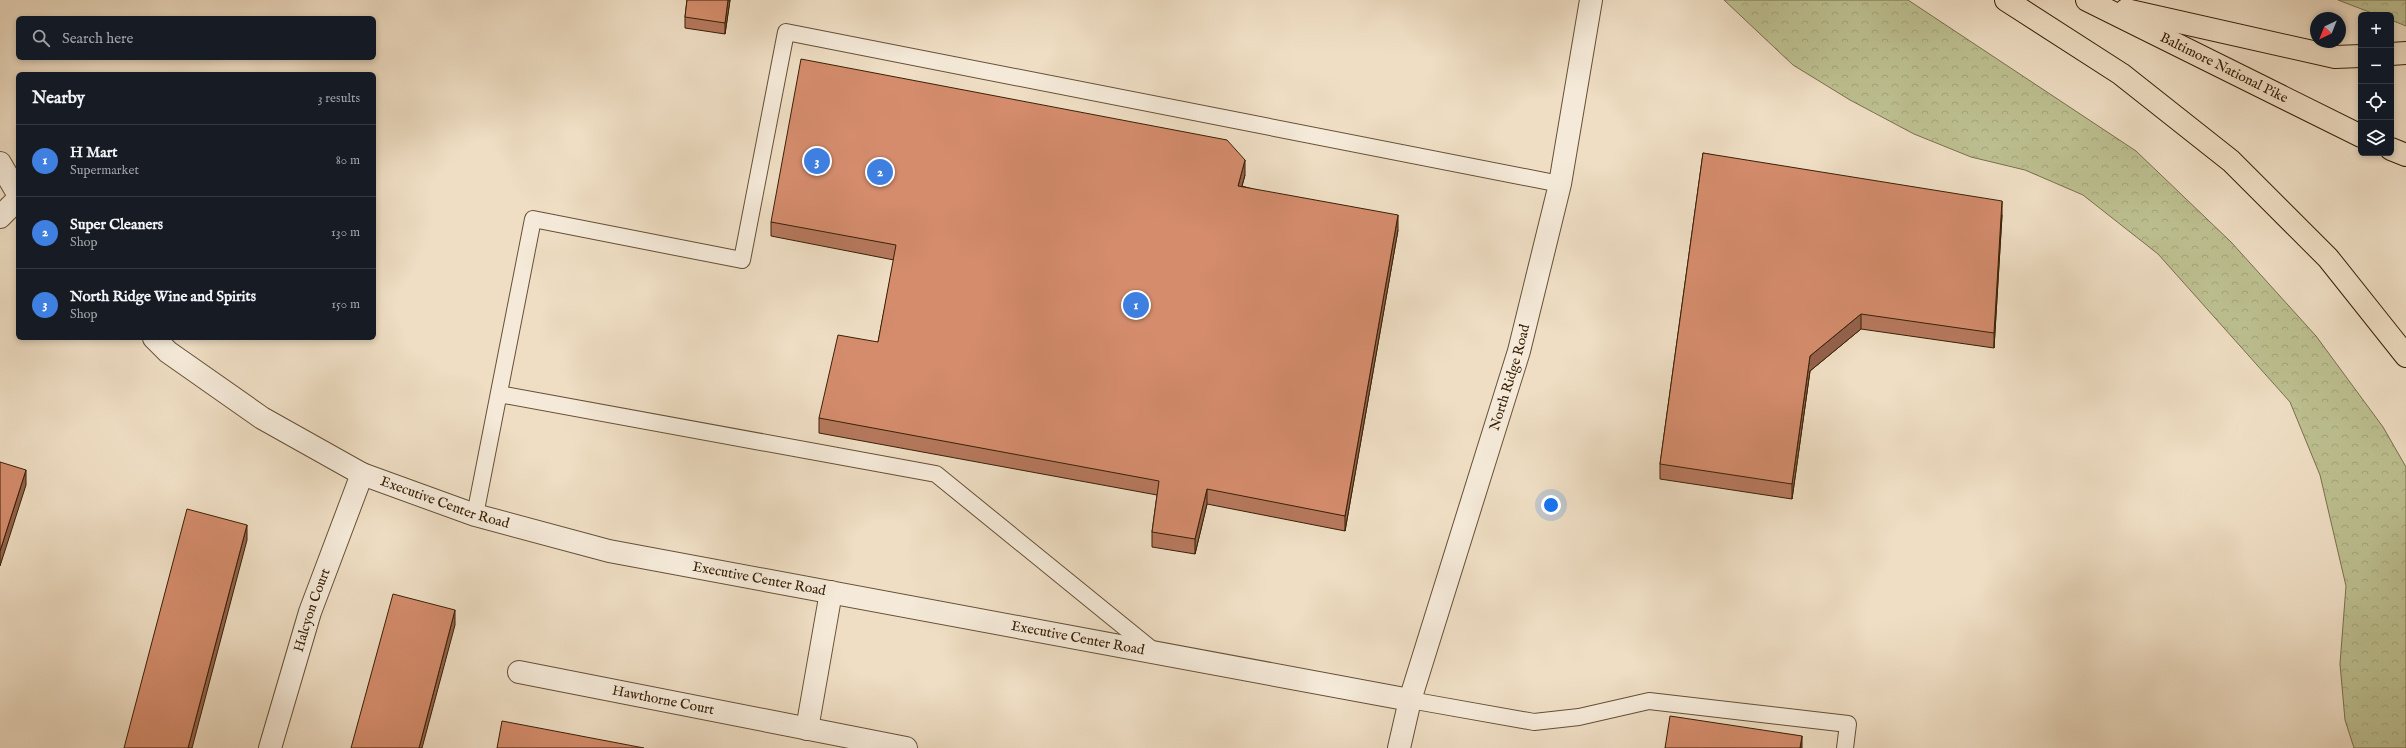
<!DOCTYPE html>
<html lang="en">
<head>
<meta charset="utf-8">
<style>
	:root { --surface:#171b24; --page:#242831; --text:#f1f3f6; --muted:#9ea1a6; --line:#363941; --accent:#0f766e }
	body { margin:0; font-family:"IM FELL English",serif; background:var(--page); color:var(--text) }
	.controls { position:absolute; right:12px; top:12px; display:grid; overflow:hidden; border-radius:6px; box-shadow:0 2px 6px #0003 }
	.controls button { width:36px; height:36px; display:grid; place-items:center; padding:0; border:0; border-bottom:1px solid var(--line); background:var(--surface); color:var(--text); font:20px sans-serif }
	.compass { position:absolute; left:2310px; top:12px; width:36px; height:36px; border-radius:50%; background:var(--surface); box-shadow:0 2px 6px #0003; rotate:223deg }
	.you { position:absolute; left:1551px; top:505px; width:14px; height:14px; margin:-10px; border:3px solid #fff; border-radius:50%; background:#1a73e8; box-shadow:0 0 0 6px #1a73e833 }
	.badge { display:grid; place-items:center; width:26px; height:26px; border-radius:50%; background:var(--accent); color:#fff; font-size:13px; font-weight:700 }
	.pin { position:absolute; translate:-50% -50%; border:2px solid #fff; box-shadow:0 1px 4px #0006 }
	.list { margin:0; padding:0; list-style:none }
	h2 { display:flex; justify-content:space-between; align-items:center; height:52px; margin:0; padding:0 16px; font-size:17px }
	h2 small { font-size:13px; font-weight:400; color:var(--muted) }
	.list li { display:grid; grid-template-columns:26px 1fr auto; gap:12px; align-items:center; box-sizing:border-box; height:72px; padding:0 16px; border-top:1px solid var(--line) }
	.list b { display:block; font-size:15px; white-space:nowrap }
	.list p { margin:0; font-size:13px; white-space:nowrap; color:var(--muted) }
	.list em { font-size:13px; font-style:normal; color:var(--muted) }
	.icon { flex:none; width:22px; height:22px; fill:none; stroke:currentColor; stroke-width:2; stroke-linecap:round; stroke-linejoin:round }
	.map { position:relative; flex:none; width:2406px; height:748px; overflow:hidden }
	.search { position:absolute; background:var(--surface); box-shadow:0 2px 6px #0003; left:16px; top:16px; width:360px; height:44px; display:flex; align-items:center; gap:10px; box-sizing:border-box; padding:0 14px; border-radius:6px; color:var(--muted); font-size:15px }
	.panel { position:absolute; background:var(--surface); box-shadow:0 2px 6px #0003; left:16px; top:72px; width:360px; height:268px; border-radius:6px }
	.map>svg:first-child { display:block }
	.forest { fill:url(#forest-crowns); stroke:#7a704c }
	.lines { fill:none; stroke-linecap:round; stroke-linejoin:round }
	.service-casing { stroke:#665036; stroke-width:18 }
	.minor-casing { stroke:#665036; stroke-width:24 }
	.tertiary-casing { stroke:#665036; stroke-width:24 }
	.primary-casing { stroke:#382006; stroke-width:24 }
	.motorway-casing { stroke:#382006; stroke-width:24 }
	.service { stroke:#f5ead9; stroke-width:16 }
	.minor { stroke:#f5ead9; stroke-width:22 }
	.tertiary { stroke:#f5ead9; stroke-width:22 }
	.primary { stroke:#efdec4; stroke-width:22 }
	.motorway { stroke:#efdec4; stroke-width:22 }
	.wall { fill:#b6785d; stroke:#382006 }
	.shaded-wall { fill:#94624c; stroke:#382006 }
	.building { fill:#d48c6c; stroke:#382006 }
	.labels { text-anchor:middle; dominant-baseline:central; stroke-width:3; stroke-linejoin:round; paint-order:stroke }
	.street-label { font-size:14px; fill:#382006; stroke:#f5ead9 }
</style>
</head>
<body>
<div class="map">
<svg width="2406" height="748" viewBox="0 0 2406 748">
	<defs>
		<pattern id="forest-crowns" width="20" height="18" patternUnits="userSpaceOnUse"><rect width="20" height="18" fill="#bdc091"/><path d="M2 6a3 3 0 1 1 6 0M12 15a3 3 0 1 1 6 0" fill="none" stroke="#a3a57c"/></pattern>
	</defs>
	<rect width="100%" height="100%" fill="#efdec4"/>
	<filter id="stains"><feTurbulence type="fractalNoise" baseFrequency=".005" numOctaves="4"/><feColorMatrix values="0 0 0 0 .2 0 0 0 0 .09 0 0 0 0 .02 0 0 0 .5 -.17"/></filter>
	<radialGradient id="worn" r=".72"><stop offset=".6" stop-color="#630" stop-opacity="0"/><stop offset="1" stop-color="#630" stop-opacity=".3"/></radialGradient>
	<path class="forest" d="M1724,0H1908L2136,151L2231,242L2316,336L2383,427L2406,467V748H2354L2345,720L2340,664L2346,586L2320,475L2290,402L2158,254L2083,195L2025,170L1971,157L1914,134L1850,100L1793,65Z
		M2338,0H2406V26L2391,20V15H2377Z"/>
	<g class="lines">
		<defs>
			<path id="service" d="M499,394L936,474L1155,652
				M475,515L533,219L742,260L786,32L1560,184
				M1410,700L1534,722L1579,717L1649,701L1848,724L1845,748"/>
			<g id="minor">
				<path d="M0,163L18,194"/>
				<path d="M0,217L18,199"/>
				<path id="s1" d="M154,338L168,352L262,418L362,474L475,515L609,551L1410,700"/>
				<path id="s2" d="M519,672L906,748"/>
				<path d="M807,729L831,592"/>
				<path id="s3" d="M270,748L310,612L362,474"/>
			</g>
			<g id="tertiary">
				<path id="s4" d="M1399,748L1410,700L1519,351L1560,184L1591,0"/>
			</g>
			<g id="primary">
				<path id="s5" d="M2087,0L2361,136"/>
				<path d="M2126,10L2335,57L2361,56"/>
				<path d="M2391,54L2406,53"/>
				<path d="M2391,149L2406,155"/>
			</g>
			<path id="motorway" d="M2006,0L2121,74L2231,161L2328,258L2406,356"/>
		</defs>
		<use href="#service" class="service-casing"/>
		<use href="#minor" class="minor-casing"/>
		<use href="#tertiary" class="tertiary-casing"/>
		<use href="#primary" class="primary-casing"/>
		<use href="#motorway" class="motorway-casing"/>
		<use href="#service" class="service"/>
		<use href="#minor" class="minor"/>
		<use href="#tertiary" class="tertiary"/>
		<use href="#primary" class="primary"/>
		<use href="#motorway" class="motorway"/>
	</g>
	<path class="wall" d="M687,0H730L725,34L685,28V17Z
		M1703,153L2002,215L1994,348L1861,329L1810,371L1792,499L1660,479V464Z
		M1245,175L1242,186L1398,230L1345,531L1207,504L1195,554L1152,547V532L1157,495L819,433V418L878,342L894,260L771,236V222Z"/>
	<path class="shaded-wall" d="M728,0H730L725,34V23Z
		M1245,160V175L1238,200V186Z
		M2002,201V215L1994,348V333Z
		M1398,215V230L1345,531V516Z
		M1861,314V329L1810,371L1792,499V484L1810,356Z
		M26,470V485L0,566V551Z
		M1207,489V504L1195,554V539Z
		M247,525V540L192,748H188Z
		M455,610V625L422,748H419Z
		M1802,736V748H1800Z"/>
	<path class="building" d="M687,0H728L725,23L685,17Z
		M801,59L1227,140L1245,160L1238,186L1398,215L1345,516L1207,489L1195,539L1152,532L1159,481L819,418L838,335L878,342L896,245L771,222Z
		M1703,153L2002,201L1994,333L1861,314L1810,356L1792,484L1660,464Z
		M0,462L26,470L0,551Z
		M187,509L247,525L188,748H124Z
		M393,594L455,610L419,748H351Z
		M1670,716L1802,736L1800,748H1665Z
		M502,721L644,748H497Z"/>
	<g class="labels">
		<g class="street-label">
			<text stroke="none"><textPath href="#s5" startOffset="153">Baltimore National Pike</textPath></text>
			<text stroke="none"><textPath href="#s4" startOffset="387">North Ridge Road</textPath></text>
			<text stroke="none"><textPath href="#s1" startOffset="337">Executive Center Road</textPath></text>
			<text stroke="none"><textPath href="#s1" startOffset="661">Executive Center Road</textPath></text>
			<text stroke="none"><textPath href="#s3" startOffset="144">Halcyon Court</textPath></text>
			<text stroke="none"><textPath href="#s1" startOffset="985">Executive Center Road</textPath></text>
			<text stroke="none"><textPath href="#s2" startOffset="147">Hawthorne Court</textPath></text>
		</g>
	</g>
	<rect width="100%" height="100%" filter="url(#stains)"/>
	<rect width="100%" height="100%" fill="url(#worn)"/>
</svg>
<div class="controls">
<button>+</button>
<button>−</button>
<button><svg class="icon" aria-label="locate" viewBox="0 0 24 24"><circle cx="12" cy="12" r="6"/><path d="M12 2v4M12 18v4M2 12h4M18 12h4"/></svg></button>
<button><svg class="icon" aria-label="layers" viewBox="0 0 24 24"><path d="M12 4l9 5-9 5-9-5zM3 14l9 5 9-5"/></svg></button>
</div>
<svg class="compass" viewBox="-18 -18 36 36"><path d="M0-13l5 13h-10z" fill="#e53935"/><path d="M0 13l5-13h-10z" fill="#9ea1a6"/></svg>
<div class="you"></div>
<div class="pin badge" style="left:1136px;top:305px;background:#3f7fe0">1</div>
<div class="pin badge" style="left:880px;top:172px;background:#3f7fe0">2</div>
<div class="pin badge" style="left:817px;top:161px;background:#3f7fe0">3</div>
<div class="search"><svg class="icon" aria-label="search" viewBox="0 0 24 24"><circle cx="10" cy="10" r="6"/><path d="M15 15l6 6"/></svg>Search here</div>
<section class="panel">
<h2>Nearby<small>3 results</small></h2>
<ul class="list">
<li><span class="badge" style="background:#3f7fe0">1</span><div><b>H Mart</b><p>Supermarket</p></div><em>80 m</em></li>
<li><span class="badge" style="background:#3f7fe0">2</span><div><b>Super Cleaners</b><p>Shop</p></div><em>130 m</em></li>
<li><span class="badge" style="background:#3f7fe0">3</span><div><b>North Ridge Wine and Spirits</b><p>Shop</p></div><em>150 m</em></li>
</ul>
</section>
</div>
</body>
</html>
